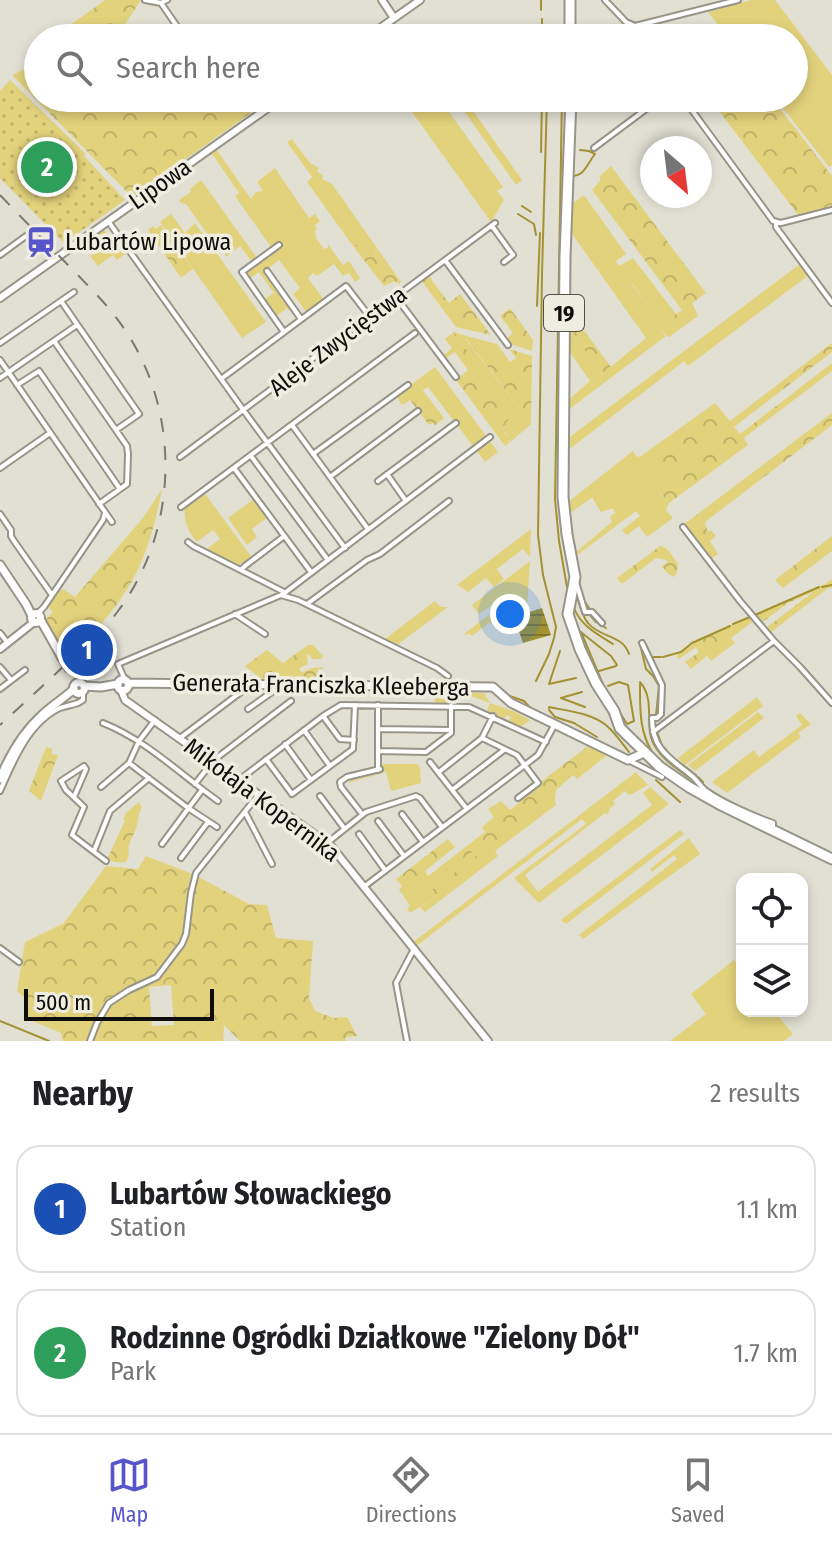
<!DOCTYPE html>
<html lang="en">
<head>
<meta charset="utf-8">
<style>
	:root { --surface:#fff; --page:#f6f6f6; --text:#202124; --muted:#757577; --line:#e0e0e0; --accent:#5754cc }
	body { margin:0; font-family:"Fira Sans Condensed",sans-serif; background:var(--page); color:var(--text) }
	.controls { position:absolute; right:24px; bottom:24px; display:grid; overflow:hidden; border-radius:16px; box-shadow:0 4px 12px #0003 }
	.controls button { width:72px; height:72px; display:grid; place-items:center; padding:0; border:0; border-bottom:2px solid var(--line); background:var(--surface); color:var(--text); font:40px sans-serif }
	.compass { position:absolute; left:640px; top:136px; width:72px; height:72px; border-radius:50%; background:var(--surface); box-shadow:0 4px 12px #0003; rotate:152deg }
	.scale { position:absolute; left:24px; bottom:20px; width:190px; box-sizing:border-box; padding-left:8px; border:4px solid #0e0d09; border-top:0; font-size:22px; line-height:28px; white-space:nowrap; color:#0e0d09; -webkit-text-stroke:6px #efede0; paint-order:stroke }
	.you { position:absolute; left:510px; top:614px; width:28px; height:28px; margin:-20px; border:6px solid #fff; border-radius:50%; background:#1a73e8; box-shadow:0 0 0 12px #1a73e833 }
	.badge { display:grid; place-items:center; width:52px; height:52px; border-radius:50%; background:var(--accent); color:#fff; font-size:26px; font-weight:700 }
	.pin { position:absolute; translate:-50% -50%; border:4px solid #fff; box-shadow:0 2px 8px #0006 }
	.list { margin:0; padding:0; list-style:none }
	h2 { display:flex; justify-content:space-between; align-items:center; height:104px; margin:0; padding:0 32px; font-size:34px }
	h2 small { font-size:26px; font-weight:400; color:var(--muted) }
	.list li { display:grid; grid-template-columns:52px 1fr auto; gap:24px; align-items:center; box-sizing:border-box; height:128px; margin:0 16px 16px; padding:0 16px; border:2px solid var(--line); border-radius:24px }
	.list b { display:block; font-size:30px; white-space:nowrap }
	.list p { margin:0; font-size:26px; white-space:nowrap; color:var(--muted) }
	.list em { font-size:26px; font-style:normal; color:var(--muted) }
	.icon { flex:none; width:44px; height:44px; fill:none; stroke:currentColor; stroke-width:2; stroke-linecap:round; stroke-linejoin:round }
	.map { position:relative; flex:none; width:832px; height:1041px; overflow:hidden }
	.search { position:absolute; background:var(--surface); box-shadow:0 4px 12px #0003; left:24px; right:24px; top:24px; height:88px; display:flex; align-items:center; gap:20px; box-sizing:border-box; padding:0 28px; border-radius:44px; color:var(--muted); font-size:30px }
	.sheet { height:392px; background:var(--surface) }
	nav { display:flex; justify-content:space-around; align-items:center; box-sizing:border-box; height:112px; border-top:2px solid var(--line); background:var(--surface); font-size:22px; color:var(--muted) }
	nav a { display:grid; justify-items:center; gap:4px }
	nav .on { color:var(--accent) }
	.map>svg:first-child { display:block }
	.grass { fill:#e2d27c }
	.forest { fill:url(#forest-crowns); fill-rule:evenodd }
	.garden { fill:url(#garden-dots) }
	.water { fill:url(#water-rules) }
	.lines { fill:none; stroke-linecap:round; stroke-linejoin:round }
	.stream { stroke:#a39232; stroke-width:2 }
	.minor-casing { stroke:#97958a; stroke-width:8 }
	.tertiary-casing { stroke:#97958a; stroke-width:10 }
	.secondary-casing { stroke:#97958a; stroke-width:11 }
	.trunk-casing { stroke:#97958a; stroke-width:13 }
	.minor { stroke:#fff; stroke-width:4 }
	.tertiary { stroke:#fff; stroke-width:6 }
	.secondary { stroke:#fff; stroke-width:7 }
	.trunk { stroke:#fff; stroke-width:9 }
	.rail { stroke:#7a786f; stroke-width:2; stroke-dasharray:14 14; stroke-linecap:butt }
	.secondary-bridge-casing { stroke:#97958a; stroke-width:11; stroke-linecap:butt }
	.secondary-bridge { stroke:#fff; stroke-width:7 }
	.labels { text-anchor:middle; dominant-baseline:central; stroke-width:7; stroke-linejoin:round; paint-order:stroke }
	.shield { fill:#efede0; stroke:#52504a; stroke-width:2 }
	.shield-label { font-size:22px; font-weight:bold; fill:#0e0d09 }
	.street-label { font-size:24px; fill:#0e0d09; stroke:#efede0 }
	.poi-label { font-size:24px; fill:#0e0d09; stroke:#efede0; text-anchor:start }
</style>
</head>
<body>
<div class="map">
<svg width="832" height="1041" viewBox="0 0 832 1041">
	<defs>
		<pattern id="forest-crowns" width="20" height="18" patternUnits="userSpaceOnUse" patternTransform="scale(2)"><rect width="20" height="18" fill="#e2d27c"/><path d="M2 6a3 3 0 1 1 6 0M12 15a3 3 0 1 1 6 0" fill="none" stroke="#c1b36a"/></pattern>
		<pattern id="garden-dots" width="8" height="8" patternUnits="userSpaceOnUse" patternTransform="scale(2)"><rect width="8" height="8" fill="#e2d27c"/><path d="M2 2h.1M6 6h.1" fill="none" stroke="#c1b36a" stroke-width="1.8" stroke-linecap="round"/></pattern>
		<pattern id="water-rules" width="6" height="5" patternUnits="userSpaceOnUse" patternTransform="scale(2)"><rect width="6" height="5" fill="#a39232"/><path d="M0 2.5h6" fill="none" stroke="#837629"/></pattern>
	</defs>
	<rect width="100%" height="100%" fill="#e2e0d3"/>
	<path class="grass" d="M751,0H775L832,75V165L829,167L775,98H794V38H728L708,12Z
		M402,98H412L414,101L420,98H431L439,109L444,105L503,187L497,191L504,200L491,222Z
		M455,98H464L522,180L516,185Z
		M292,139C300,149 308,164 319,168L317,171L323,176L322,179L332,184L377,248L375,250L376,257H369L358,244L353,246L307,182L312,177L287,142Z
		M216,149L251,199L256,192L263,191L257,182L275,168L309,218L315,214L320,221L315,225L317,229L315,231L316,238L324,249L328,248V244L343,265L349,261L360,278L355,282L349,273L343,276L334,264L317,276L313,273L308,278L324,300L307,313L293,294L300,288L279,260L266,270L294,310L290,311L284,306L286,309L275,317L263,300L274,293L259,272L248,280L243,273L273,250L235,196L239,193L211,152Z
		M201,180L257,258L252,262L240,246L226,257L224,252H220L186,204L181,203L179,200L191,192L190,189Z
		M584,195L626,254L616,261L619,266L633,258L676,314L662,325L632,283L626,287L658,329L666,336L567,411L568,400L590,381L569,351V329L602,374L646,338L570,231V205Z
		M171,214L185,233L195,223L266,322L242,338L160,222Z
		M103,229L117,248L123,244L128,252L117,260L113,255L98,266L90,256L99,250L90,238Z
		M800,264L809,275L688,366L684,361L567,451V439Z
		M454,332L467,336L465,338L531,424L508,444L510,441L508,435L503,431L506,422L513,415Z
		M435,367L498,452L485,462L477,451L484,446L481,441L473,446L428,387L423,390L416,381Z
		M633,451L637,457L641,456L665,486L659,492L669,503L666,510L673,518L647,537L639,526L627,535L622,530L640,516L636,511L576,556V552L612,522L610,517L615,513L613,508L601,512L593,499V497L570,513L568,502Z
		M203,493L205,494L251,556V558L239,565L207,549L220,539L213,530L197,542C188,532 183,520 185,506Z
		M254,499L268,517L252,529L257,537L247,545L228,518Z
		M531,529L530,557L523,549L497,569L504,579L494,587L486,578L468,592L457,585Z
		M530,561L527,606L510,615L511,622L503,628L496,620L491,624L489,623L472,636L469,633L466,635L464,634L498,608L495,603L479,614L472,605Z
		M435,601L441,607H448L397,645L385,639Z
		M435,692L484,693L490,703L513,711L530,720L521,727L508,721L511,717L507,715L504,719L487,710L490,703L471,696L452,694V703H435Z
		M757,697L763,706L685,765L678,758Z
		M758,712L764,718L695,771L688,765Z
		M800,713L811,724L798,733L801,737L727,793L712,782L754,750L759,757L802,725L796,716Z
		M380,764H418L420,768L421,783L391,791L386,772L348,783L349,781L379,773Z
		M636,772L648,785L632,794L629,795L625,791L613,801L615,804L609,809L610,811L607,814L609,817L605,813L525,875L538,892L652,805L643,793L650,787L669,804L539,903L514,878L586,824L582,819L415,947L412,943Z
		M680,830L684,834L566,924L561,920Z
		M689,838L700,854L583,939L579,935L677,859L674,855L652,872L650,869Z
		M485,841L489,847L416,902L421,907L446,888L450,893L425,912L420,907L410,913L407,909L410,906L403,895L421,883L424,887Z
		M734,960L742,970V1011H774L793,1034L784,1041H670L706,1014L691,994Z"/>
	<path class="forest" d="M105,0H141L116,38H70L66,28Z
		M38,63V98H109L112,102H115L121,98H235L240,102L250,98H272L132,197L12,75Z
		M723,98H772L832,176V207L799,216L716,107L727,104Z
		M611,166L706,293L692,303L698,316L669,337L658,329L626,287L631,283L662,324L682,310L592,190L600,181V176Z
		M161,225L193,269L181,278L148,230L153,226L156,229Z
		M358,244L369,257H376L375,250L377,248L401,282L399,284L395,281L384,286L353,246Z
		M428,275L449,303L460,294L491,335L456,327L421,280Z
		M510,308L533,340L532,351L507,343L505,340L513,333L500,316Z
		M569,310L611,367L602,374L569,329Z
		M454,332L513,415C509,420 502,424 504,433L510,437L508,444L505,446L456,380L468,370L455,352L446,358L444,355L452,348L445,339Z
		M467,336L497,344L510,362L516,358L509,349L532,356L531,424L465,337Z
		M832,343V352L734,427L740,434L832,363V371L744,438L748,445L669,503L659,491L664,486L641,456L715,403L730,421Z
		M416,381L444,418L434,426V423L429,425L410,400L402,405L396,396Z
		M832,413V425L705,522L708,532L711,530L716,536L710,541L718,554L710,560L683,525Z
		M162,489C147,569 125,604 67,659L44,623L45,620L53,612L47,606L55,594L63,589L75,597L143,518Z
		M832,536V551L783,588L775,580Z
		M660,546C668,547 673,557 678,564L677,573L674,577L667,573L662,566L668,562L666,560L656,558L622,584L617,578Z
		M832,579V588H828L770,633L766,628L813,592L788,603L760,624L752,615L825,584Z
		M751,616L755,620L731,638L735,643L711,661L707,656L691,669L685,662L699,652L696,647L679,659L676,656L695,642Z
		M308,645H313L323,656L321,659H312L309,654L307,655L308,664L300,668V671L303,672L312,668L323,667V669H318V676L326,677V681L263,680L245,666L267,650L283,663Z
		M591,744L601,750L606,756L577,779L573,775L556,790L555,801L556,805L495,851L498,856L450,893L446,889L420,907L416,902L488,847L485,842L424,887L421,884L403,895L399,890L402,886L396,879L448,839L455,847L425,871L428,876L485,832L482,827L494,817L488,809L501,801L510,810C522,802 523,796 533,788C552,773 572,758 591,744Z
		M46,747L52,749V754L58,755L41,801L29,791Z
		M139,802L142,807C138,815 139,816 137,825C134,837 126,844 129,856L126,862C121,863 112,863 107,859L125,821L123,820L126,813Z
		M146,856L195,875L249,904L267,905L276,938L313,941L309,998L315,1011L334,1018L347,1017L357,1036L346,1037V1041H240L224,1025L223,1041H63L61,1033L23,1017L29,1002L17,991L25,942L64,923L106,866L138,869ZM171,985L174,1025L152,1026L149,987Z"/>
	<path class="garden" d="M10,80L86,154L84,156L125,200L64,243L0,178V91Z"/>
	<path class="water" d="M542,608L551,635L523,643L514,617Z"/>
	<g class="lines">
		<path class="stream" d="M541,0V10
			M542,38V19
			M548,38V34
			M562,98L555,499L559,541L567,587
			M541,152L542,98
			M573,154L574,141
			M571,176C585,176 587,164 595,154L589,151L580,150
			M522,206L531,212
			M518,214L534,224L536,235
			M537,306L540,233
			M822,587L832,585
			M576,592C579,602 581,615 588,623C600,638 622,634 629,654
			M585,602L589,608
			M574,608C581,626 597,634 613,644
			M589,614L596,622L606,628
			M755,615L819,587
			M733,624L750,617
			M581,632L605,689
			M582,633L611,656L617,665
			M640,644L646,669L653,676L659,686L656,715
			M560,651L549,684L576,678
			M652,657H661
			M663,657L681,652L692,643L730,626
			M599,671L616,666
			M536,681L549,654L554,638L556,627L543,575L538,535L542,274L547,98
			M640,682C657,701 642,728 656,748C664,761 678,769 689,778
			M640,684C640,709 639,733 654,755
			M608,686L619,682L628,685L634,721L627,724L617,708
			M582,692L561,698L585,707
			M507,695L524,701L534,712
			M549,708V707C568,711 592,713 607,726C615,733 622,743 629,752
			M549,710L555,717L574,723L597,737
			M657,732L662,745
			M664,747L670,755
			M672,757L696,775
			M698,777L703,782
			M656,780L680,802
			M0,1021L49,1041"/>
		<defs>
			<path id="minor" d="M145,0L161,3L167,0
				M605,0L626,22L635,26L738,0
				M161,3L185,38
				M632,25V31L637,38
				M683,98L773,221L781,223L832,210
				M594,148L661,98
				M108,221L244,411L345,548
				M776,223V227L832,303
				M492,226L513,255L504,262
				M279,245L242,272L284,332
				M0,255L26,236
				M445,260L508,345
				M267,271L301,319
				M396,297L456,377
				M61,301L139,414L116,430
				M54,341L127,446L128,454L127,484L99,504
				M0,343L74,292
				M0,360L112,522
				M0,378L77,325
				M221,379L346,286L370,317
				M17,385L39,371L120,489
				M292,425L368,529
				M313,454L408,385
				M251,456L328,560
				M180,457L495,223
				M0,468L50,433
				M234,468L311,572
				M387,474L406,501
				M330,477L418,411
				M378,481L456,423
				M181,507L415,333
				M0,514L11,530V536L14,541L52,595
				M683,527L740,601L774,641L800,667L832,703
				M188,542L193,546L284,592
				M241,570L245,566L283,537
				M576,582L585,612H592L602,623
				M282,595L490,437
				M307,604L367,560L380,554L449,501
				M37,614L44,607L103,520L105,513
				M235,614L265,634
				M0,633L7,642
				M642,643L662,685L661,714L657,718H652C652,750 670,758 692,776C697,780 700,786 705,790C721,802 753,816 773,823V828
				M0,667L11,680
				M125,680L118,664L281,595L298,600L437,668L448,676
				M0,689L25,670
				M78,703L83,700V692
				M248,709L272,692L273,685
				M323,716L340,739L354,740
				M103,723C146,740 180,774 218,801
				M378,729L451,730
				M304,730L330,766
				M653,732L774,641
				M180,738L241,692
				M482,738L517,755L538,783L518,798
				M285,744L311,780
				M378,751L426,752L451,733V706
				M266,759L292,794L353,749L355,705
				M630,761L662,777
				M430,762L467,809
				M129,763L188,808L217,827
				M378,770V705
				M439,772L482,738L493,716
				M239,780L323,716L341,705L469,707L546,742
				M195,784L214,760L291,701
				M101,787L129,763L139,741L155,720
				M452,790L504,750
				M0,791C13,762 28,723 60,708C66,706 72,705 78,703
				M320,796L344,828
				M74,797L86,769L84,766L61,781L66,790L84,807L72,835L106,861
				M245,812L272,864
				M362,814L341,787L340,782L347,777L380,769
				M402,814L423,842
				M378,821L404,856
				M359,834L385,870
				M327,843L366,812L416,796L420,798L442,827
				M162,844L202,790
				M94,851L110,811L149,778
				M181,858L208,822
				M365,886L538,755L555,724
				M0,948L19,962
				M90,1041L97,1023L109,1003L129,990L157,977L182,944L186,934L191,893L196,873L259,794
				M407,1041L396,983L414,949"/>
			<path id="tertiary" d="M382,0L394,18
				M366,38L420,0
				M0,298L282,98
				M0,649L34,622
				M121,690L125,700L331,846L488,1041"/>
			<path id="secondary" d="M0,565L26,604L32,616
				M31.5 618a4.5 4.5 0 1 1 9 0a4.5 4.5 0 1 1-9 0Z
				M40,619L61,656
				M117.5 685a5.5 5.5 0 1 1 11 0a5.5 5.5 0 1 1-11 0Z
				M73.5 688a5.5 5.5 0 1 1 11 0a5.5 5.5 0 1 1-11 0Z
				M128,683L493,687L511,703L628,760L644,753
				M84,686L101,687L118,684
				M0,779C10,754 23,732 43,714C53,705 64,698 74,689"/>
			<path id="trunk" d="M570,0V38
				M571,98L565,257L563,497L567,534L575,577L568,614L580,649L596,683L614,711L620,728L660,767L689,787L723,806L832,859"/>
		</defs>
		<use href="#minor" class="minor-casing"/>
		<use href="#tertiary" class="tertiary-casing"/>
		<use href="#secondary" class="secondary-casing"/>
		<use href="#trunk" class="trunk-casing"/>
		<use href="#minor" class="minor"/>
		<use href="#tertiary" class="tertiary"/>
		<use href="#secondary" class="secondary"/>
		<use href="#trunk" class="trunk"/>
		<path class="rail" d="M0,195C24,220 48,245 73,270C91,289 110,307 125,330C181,413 179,530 118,611C104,630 85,646 67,663C45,684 22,705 0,725"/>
		<defs>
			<path id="secondary-bridge" d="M61,656L70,670"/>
		</defs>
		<use href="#secondary-bridge" class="secondary-bridge-casing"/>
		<use href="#secondary-bridge" class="secondary-bridge"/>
	</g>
	<defs>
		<symbol id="station-bare" viewBox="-9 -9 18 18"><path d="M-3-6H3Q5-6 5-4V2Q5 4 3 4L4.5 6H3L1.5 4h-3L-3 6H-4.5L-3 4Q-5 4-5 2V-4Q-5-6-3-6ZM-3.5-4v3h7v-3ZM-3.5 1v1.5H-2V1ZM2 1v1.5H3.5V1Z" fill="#5754cc" stroke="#efede0" stroke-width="2.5" paint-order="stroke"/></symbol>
	</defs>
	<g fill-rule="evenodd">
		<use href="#station-bare" x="19" y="220" width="44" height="44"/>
	</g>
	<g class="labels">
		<rect class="shield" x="544" y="295" width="40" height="36" rx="6"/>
		<g class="shield-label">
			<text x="564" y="313">19</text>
		</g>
		<g class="street-label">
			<text transform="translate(160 184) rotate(-35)">Lipowa</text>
			<text transform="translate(338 341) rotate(-37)">Aleje Zwycięstwa</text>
			<text transform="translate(321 685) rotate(1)">Generała Franciszka Kleeberga</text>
			<text transform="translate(262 800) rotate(37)">Mikołaja Kopernika</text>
		</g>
		<g class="poi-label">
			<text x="65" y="242">Lubartów Lipowa</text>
		</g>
	</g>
</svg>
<div class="controls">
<button><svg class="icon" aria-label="locate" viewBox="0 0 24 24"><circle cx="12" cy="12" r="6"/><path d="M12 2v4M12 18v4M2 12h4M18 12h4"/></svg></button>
<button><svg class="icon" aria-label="layers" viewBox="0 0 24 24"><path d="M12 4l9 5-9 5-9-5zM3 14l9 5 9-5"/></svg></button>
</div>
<svg class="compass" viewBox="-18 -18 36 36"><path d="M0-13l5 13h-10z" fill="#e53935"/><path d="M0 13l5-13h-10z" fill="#757577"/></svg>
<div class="scale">500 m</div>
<div class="you"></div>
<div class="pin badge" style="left:87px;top:650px;background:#1a4fb4">1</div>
<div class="pin badge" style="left:47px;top:167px;background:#2e9e5b">2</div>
<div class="search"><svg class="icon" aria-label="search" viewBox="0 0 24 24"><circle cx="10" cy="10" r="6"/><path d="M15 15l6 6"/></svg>Search here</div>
</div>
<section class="sheet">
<h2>Nearby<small>2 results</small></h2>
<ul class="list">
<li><span class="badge" style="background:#1a4fb4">1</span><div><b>Lubartów Słowackiego</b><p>Station</p></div><em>1.1 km</em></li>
<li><span class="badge" style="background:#2e9e5b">2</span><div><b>Rodzinne Ogródki Działkowe &quot;Zielony Dół&quot;</b><p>Park</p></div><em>1.7 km</em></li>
</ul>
</section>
<nav>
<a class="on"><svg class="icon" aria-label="map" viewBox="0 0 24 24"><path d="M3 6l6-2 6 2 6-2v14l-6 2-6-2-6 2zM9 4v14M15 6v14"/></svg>Map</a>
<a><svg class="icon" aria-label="directions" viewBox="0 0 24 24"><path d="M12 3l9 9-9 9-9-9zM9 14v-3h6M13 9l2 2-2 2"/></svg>Directions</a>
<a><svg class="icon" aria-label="saved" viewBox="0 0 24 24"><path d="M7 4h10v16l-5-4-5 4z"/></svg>Saved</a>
</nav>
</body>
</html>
